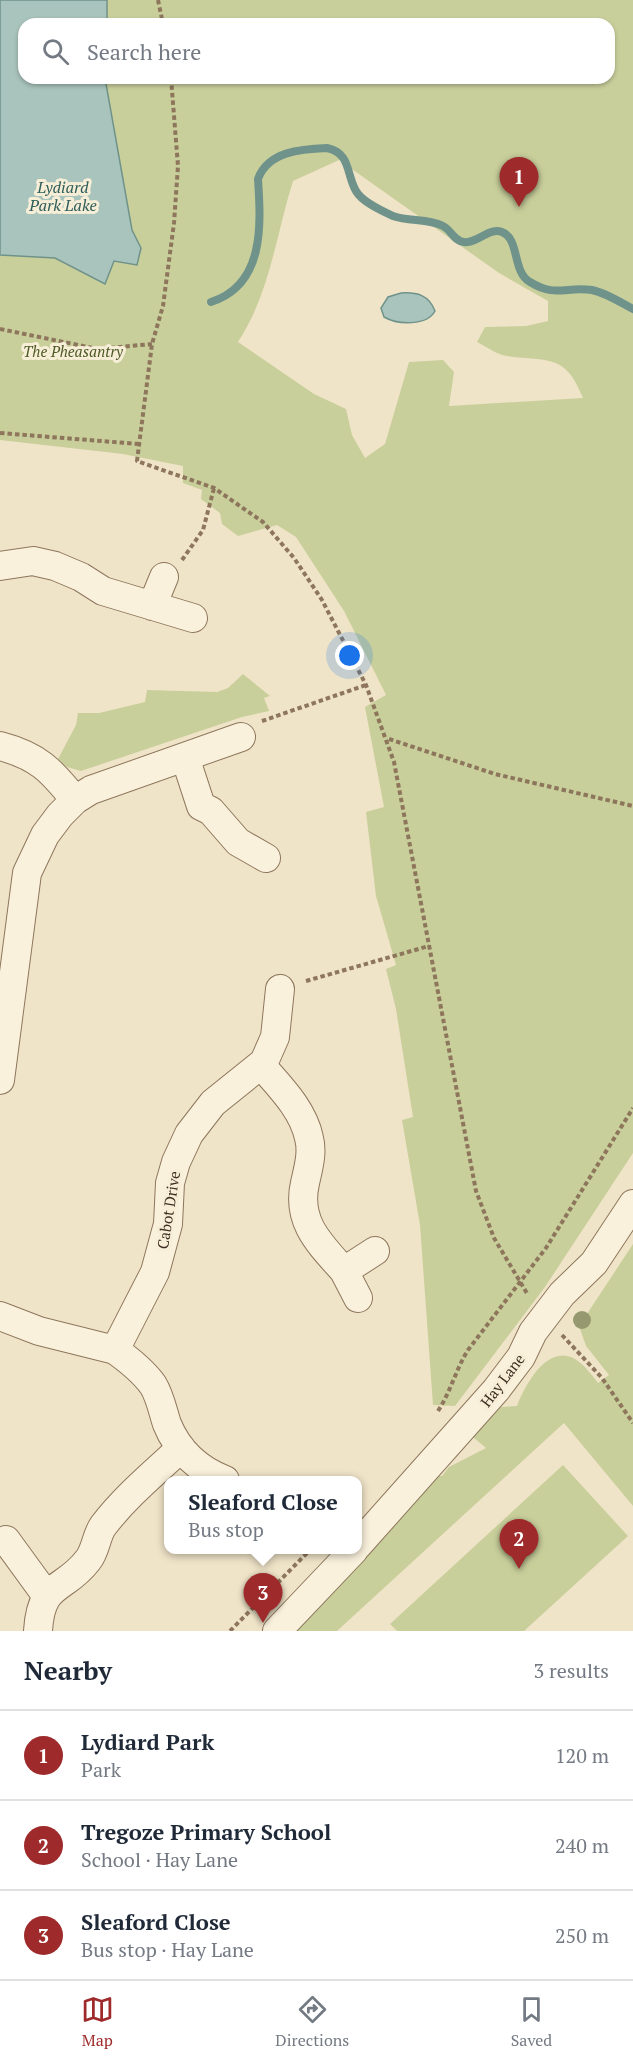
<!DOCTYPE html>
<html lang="en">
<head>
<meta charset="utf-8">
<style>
	:root { --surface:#fff; --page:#f6f6f7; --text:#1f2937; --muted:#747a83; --line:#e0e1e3; --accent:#9e2a2b }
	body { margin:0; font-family:"PT Serif",serif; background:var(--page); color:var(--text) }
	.you { position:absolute; left:350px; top:656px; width:21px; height:21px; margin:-15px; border:4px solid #fff; border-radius:50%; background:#1a73e8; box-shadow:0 0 0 9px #1a73e833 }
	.badge { display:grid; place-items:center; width:39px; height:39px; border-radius:50%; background:var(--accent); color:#fff; font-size:20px; font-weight:700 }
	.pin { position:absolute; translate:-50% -50px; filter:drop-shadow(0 2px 3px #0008) }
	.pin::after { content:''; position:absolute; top:32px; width:21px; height:18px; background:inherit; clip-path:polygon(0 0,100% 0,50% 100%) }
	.popup { position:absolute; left:164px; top:1476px; width:198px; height:78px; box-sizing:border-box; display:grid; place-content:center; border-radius:12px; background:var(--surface); filter:drop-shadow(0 2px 4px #0005); font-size:20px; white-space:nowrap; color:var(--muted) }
	.popup b { font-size:22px; color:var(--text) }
	.popup::after { content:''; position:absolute; left:50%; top:100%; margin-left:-12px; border:12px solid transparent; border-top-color:var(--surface) }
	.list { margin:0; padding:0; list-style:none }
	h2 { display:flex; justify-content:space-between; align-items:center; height:78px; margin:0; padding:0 24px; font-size:26px }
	h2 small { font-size:20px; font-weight:400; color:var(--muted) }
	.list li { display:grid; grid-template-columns:39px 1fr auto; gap:18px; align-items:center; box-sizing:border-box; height:90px; padding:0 24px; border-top:2px solid var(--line) }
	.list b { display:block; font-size:22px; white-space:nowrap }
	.list p { margin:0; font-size:20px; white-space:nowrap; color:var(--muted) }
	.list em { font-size:20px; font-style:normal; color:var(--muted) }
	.icon { flex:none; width:33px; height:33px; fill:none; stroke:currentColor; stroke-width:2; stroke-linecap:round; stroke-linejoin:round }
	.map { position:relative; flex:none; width:633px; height:1631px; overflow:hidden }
	.search { position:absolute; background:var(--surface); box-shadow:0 2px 4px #0004; left:18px; right:18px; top:18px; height:66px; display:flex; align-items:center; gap:15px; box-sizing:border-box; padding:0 21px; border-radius:18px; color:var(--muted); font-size:22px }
	.sheet { height:348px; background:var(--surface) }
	nav { display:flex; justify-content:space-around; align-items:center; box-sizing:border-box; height:84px; border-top:2px solid var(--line); background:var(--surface); font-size:16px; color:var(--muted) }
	nav a { display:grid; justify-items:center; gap:3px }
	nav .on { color:var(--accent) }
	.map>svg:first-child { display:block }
	.green { fill:#c9cf9b; fill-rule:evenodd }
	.water { fill:#a9c4bc; stroke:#6f938a; stroke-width:1.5 }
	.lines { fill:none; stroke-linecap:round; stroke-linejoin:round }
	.stream { stroke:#6f938a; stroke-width:8 }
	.minor-casing { stroke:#8d765c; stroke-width:30 }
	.path { stroke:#8d765c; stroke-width:4; stroke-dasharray:4.5 3; stroke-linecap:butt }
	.minor { stroke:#faf1dc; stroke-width:28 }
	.tree { fill:#96986f }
	.labels { text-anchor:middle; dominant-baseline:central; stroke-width:6; stroke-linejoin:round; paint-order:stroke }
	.park-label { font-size:15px; font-style:italic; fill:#4d5a26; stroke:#f7eed8 }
	.street-label { font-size:15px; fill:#3d2e20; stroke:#f7eed8 }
	.water-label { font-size:16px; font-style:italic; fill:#2f5d5a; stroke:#f7eed8 }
</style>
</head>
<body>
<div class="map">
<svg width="633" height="1631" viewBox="0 0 633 1631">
	<rect width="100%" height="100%" fill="#f0e4c8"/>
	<path class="green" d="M0,0H633V1153L545,1287L455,1406L433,1405L420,1225L402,1120L413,1117L396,1009L386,969L396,965L376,896L366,812L384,807L365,707L386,695L344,611L296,537L277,525L238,536L222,524L220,513L201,499L202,490L183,483V466L123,454L0,440ZM24,24H609V78H24ZM339,160L499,273L548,301V321L526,326L485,327L477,342C487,347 497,355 507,356C547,362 565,352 583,398L449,406L454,372L443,360L409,362L385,444L365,458L352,435L346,409L314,394L238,342C270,293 276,235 293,181Z
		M243,674L270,696L264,698L269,711L242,717L81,771L67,767L58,759L76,725L78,713H99L145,702L147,690L217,692L228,688Z
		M633,1244V1506L564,1423L337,1631H293L435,1476H442L449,1467L486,1448L473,1437L501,1407L517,1406C524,1387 545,1347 571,1357C583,1362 591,1374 598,1383L609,1375L586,1346L579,1326Z
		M563,1465L628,1536L524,1631H397L390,1624Z"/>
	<path class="water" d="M0,0H107V24H24V78H105L132,230L141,248L137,265L114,261L105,284L55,258L0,255Z
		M401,293C417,292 429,295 435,311C427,326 398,325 384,317L381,308L388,297Z"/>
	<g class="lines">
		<path class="stream" d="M211,302C265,285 261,224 258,179C268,151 302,149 327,148C351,153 346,174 356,191C362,202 382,211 393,216C409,222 428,218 443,226C451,230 454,241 464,242C477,244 489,227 502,232C520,239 512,272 530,282C556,298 566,286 592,290C606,293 620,302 633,309"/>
		<defs>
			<path id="minor" d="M0,566L33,561L55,566L81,577L103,591L193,618
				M152,606L164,577
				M0,746C38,756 51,770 75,800
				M185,757L201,806L211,811L238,842L266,858
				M261,1065C279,1086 303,1109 309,1138C313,1153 308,1169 305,1183C296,1222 320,1244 344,1271L375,1251
				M0,1080L27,873L45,835L60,815L75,800L91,790L241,737
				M344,1271L358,1298
				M0,1316L39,1331L115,1350L155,1272L168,1224L170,1183L176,1162L189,1134L213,1103L264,1062L275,1037L280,989
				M115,1350C129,1360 143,1371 153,1385C160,1396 163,1412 167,1424C178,1451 199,1470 225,1480
				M6,1540L46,1595
				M358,1545L496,1390L521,1357L533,1332L562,1294L594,1263L633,1204
				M38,1631C41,1580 64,1592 88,1560C96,1550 96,1536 103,1526C125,1497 154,1473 181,1448
				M277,1631L354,1550"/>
		</defs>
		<use href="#minor" class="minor-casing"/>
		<path class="path" d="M158,0L163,24
			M171,78L178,166L174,223L163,306L152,344L137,461L214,488L263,522L294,558L322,600L366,685L394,762L476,1191L494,1238L528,1295
			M0,329L98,349L152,344
			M0,433L139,444
			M182,560L203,530L214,488
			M262,721L366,685
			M389,739L495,774L633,806
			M306,981L429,946
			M562,1335L602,1378L633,1423
			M438,1411C451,1391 456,1369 468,1350L546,1248L633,1108
			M230,1631L310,1550"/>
		<use href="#minor" class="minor"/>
	</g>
	<circle class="tree" cx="582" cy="1320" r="9"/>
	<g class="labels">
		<g class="park-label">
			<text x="73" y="351">The Pheasantry</text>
		</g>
		<g class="street-label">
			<text transform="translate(168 1210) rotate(-81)">Cabot Drive</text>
			<text transform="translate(502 1380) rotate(-53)">Hay Lane</text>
		</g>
		<g class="water-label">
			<text x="63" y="187">Lydiard<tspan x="63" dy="18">Park Lake</tspan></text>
		</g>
	</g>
</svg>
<div class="you"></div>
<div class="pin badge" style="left:519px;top:207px">1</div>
<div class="pin badge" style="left:519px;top:1569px">2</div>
<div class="pin badge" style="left:263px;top:1623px">3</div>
<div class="popup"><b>Sleaford Close</b>Bus stop</div>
<div class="search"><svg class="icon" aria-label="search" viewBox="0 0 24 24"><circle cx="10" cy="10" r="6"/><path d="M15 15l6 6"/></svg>Search here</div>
</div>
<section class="sheet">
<h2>Nearby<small>3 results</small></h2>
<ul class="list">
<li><span class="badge">1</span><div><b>Lydiard Park</b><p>Park</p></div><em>120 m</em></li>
<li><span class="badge">2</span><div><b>Tregoze Primary School</b><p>School · Hay Lane</p></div><em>240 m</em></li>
<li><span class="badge">3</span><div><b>Sleaford Close</b><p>Bus stop · Hay Lane</p></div><em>250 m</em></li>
</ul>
</section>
<nav>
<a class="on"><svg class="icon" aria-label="map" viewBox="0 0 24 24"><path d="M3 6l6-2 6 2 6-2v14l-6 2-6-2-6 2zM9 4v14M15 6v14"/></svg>Map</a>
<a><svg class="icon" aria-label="directions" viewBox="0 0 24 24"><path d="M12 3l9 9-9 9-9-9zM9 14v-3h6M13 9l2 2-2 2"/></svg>Directions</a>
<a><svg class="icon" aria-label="saved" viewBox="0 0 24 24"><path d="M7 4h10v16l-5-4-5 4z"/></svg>Saved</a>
</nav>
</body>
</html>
